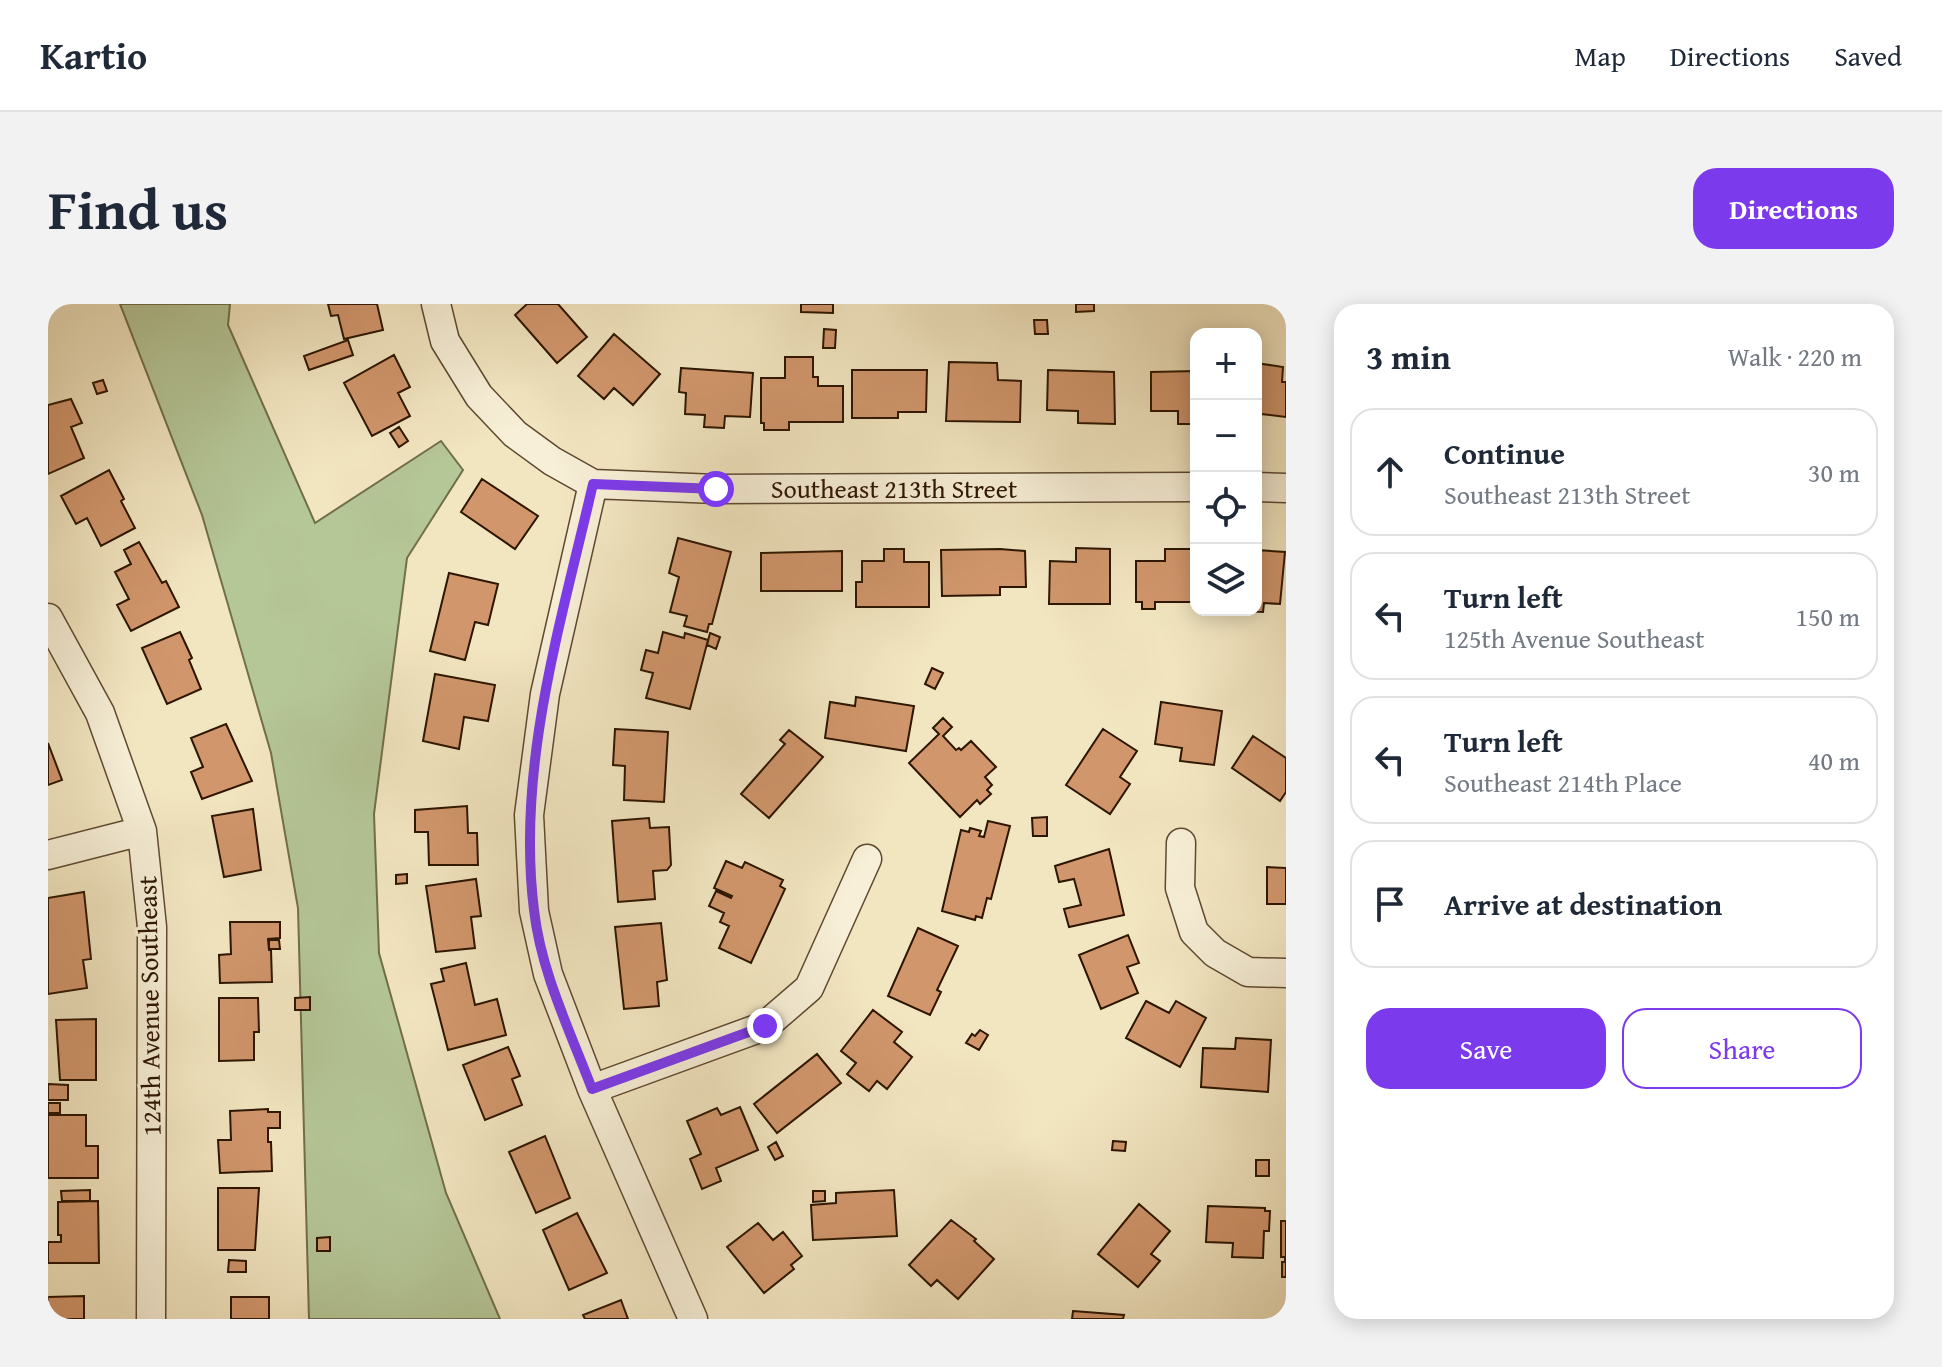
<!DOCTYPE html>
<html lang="en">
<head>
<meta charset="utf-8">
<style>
	:root { --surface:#fff; --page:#f2f2f3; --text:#1f2937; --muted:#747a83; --line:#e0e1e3; --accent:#7c3aed }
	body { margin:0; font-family:"Gentium Book Plus",serif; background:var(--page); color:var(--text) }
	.controls { position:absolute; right:24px; top:24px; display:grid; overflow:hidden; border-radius:16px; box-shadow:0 4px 20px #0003 }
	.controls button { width:72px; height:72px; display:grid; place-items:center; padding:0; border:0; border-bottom:2px solid var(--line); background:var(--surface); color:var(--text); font:40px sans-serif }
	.stop { position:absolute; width:24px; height:24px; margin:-18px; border:6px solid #7c3aed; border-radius:50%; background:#fff }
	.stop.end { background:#7c3aed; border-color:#fff; box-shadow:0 2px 8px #0008 }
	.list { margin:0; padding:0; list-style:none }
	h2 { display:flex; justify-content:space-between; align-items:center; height:104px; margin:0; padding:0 32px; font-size:34px }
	h2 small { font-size:26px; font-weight:400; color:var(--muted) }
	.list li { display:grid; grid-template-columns:52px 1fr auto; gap:24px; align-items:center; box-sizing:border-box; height:128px; margin:0 16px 16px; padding:0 16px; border:2px solid var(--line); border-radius:24px }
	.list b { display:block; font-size:30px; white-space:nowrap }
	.list p { margin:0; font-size:26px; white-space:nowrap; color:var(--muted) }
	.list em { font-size:26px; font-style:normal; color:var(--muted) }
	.actions { display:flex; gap:16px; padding:24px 32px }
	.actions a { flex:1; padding:18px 0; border:2px solid var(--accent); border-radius:24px; text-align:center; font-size:28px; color:var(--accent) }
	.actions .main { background:var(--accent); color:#fff }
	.icon { flex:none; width:44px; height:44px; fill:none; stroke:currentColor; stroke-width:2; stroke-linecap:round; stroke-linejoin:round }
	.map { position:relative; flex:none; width:1238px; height:1015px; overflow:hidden; border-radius:24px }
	header { display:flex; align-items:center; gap:48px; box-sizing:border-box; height:112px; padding:0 40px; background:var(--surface); border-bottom:2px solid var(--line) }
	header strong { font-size:38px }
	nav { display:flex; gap:44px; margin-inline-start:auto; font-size:28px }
	.intro { display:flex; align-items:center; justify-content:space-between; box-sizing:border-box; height:192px; padding:0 48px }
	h1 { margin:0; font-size:56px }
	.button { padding:20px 36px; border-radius:24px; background:var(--accent); color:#fff; font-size:28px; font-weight:700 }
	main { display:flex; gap:48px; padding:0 48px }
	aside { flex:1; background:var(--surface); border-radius:24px; box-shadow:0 4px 20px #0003 }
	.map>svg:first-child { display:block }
	.green { fill:#b5c697; stroke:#716e4c; stroke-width:2 }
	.building { fill:#d1966c; stroke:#2d1500; stroke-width:2 }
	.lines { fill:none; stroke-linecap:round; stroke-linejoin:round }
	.minor-casing { stroke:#5e4930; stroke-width:31 }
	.minor { stroke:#f7efd7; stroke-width:28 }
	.route { stroke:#7c3aed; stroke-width:10 }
	.labels { text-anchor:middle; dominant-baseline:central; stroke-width:6; stroke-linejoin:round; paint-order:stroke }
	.street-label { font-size:26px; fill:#2d1500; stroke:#f7efd7 }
</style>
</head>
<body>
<header>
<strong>Kartio</strong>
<nav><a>Map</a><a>Directions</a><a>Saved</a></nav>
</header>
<div class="intro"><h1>Find us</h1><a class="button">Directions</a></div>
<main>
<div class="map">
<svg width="1238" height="1015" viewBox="0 0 1238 1015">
	<rect width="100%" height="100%" fill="#f2e6c1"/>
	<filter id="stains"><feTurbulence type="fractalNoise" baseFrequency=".0025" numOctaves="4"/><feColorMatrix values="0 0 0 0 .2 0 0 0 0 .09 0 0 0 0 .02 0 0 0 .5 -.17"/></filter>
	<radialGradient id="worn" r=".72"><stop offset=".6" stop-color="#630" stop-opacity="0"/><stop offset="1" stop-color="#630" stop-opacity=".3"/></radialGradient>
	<path class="green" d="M72,0H182L180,21L267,219L393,137L415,166L359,254L326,510L331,649L398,889L452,1015H261L250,604L223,449L154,211Z"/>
	<path class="building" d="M280,0H329L335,26L296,35L290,11L283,12Z
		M479,0H510L539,33L509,59L467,11Z
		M753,0H785V9L753,8Z
		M1028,0H1046V7L1028,8Z
		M986,16H999L1000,30H987Z
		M776,25L788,26L787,44H775Z
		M566,30L612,70L585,101L566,84L556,95L530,72Z
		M300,36L305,51L261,66L256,52Z
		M346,51L362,83L350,89L362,112L324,132L296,79Z
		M737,53H765V73H770V82H795V118H741V126H716V119H713V74H737Z
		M901,58L949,59L950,76L973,77L972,118L898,117Z
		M1208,59L1235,63L1234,78H1238V113L1213,110V116H1208Z
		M633,64L705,69L702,113L677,112L676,124L656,123L657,111L637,110L638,89L631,88Z
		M804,66H879L878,108H850V114H804Z
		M1000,66L1066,68L1067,120L1030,119V107L999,106Z
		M1148,67V120H1130V107H1103V68Z
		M55,76L59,87L49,90L45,79Z
		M23,95L34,119L23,123L36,154L0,170V101Z
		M351,123L360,137L351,143L342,129Z
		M61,166L76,195L73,197L87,224L53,242L39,214L28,220L13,192Z
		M434,175L490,212L467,245L413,208Z
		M630,234L683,248L664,320H661L659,328L636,322L639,312L622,308L631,273L621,269Z
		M91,238L114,279L118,277L131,303L83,327L69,301L81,295L67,268L83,260L76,246Z
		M1028,244L1062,245V300H1001L1002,257L1028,258Z
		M836,245H856V258H881V303H808V278H814V257H836Z
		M952,245L977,247L978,283H952V291L894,292L893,246Z
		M1117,245H1148L1147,298H1107V305H1094V298H1088V257H1117Z
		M1208,246L1237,248L1232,300L1216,299L1215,308L1197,307L1208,306Z
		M794,247V287H713V249Z
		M401,269L450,280L440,321L427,318L417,356L382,347Z
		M132,328L144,354L141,356L153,385L119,400L94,344Z
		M615,328L636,334L637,329L660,336L642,405L598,394L605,369L593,366L598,346L610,349Z
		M662,329L672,333L668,345L659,341Z
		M884,364L895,369L887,385L877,380Z
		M387,370L447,381L440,417L416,413L411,445L375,437Z
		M808,393L866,402L858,447L777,434L782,398L807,402Z
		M1113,398L1174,407L1166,461L1132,457L1134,444L1107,440Z
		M895,414L904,423L895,432L908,446L911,444L913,446L923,437L948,463L937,473L944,481L939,486L943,490L932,500L929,496L912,513L861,459L891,430L885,424Z
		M178,420L204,477L154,495L143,468L155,463L143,434Z
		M567,425L620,428L616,498L576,496L577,462L565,461Z
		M1055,425L1089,447L1072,473L1082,480L1062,510L1018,481Z
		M741,426L775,453L721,514L693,490L737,440L732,436Z
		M1205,432L1238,454V488L1232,497L1184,464Z
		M0,439L14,476L0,481Z
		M419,502L420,529H429L430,561H381L380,528H367V506Z
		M205,505L213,566L176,573L164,512Z
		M999,513V532H985L984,514Z
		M601,514L602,524L621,523L623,561L619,566L605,567L607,595L570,598L564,517Z
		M940,517L962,522L943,595L939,594L934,614L928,612L927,616L894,607L913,526L921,528L922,524L933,527L931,532L936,533Z
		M1061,545L1076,611L1021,623L1016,605L1033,601L1026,575L1011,578L1007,562Z
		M678,557L694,564L697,558L735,576L732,582L737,585L703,659L671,644L681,622L672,618L676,609L661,602L668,587L683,594L684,592L666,584Z
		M1219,563L1238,564V600H1219Z
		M359,570V579L348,580V571Z
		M428,575L433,612L423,613L427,644L388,648L378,582Z
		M36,588L43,655L35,656L39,684L0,690V594Z
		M182,618H232V634L220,635L221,646H223L224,678L172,679L171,651L183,650Z
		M613,619L619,676L609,678L611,702L576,705L567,623Z
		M870,624L910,642L889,686L893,688L882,711L840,692Z
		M1080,631L1091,659L1079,663L1090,689L1053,705L1031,651Z
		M221,636H231L232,645H221Z
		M418,659L427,701L449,695L458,731L400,746L383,680L396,677L393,665Z
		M262,693V706H247V694Z
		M171,694H210L211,728H206V756L171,757Z
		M1098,697L1121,709L1128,697L1158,714L1132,763L1078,734Z
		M825,706L854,728L846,738L864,753L839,785L829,777L821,787L799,770L808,759L793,747Z
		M48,715V776H12L8,716Z
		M932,726L940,731L931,746L918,739L924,730L927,732Z
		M1188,734L1223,736L1220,788L1153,783L1155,744L1187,745Z
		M460,743L472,772L464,775L474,801L437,816L415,761Z
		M769,750L793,779L729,829L706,800Z
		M0,780L20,781V796H0Z
		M0,799H12V809H0Z
		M692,803L710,846L668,864L673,877L654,885L642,855L653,850L639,817L669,804L673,811Z
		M220,805V808H232V824H220V838H223L224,867L172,869L170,836H183L182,807Z
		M0,811H38V842H50V874H0Z
		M497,832L522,894L488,909L461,848Z
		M1065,837L1078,838L1077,847L1064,846Z
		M728,838L735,852L727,856L720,843Z
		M1208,856H1221V872H1208Z
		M170,884H211L207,946H170Z
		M42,886V897H14L13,887Z
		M846,886L849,932L765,936L763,901L788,899V889Z
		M765,887H777V897L765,898Z
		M50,897L51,959H0V938H13V931H10V898Z
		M1091,900L1122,927L1103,950L1112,957L1090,983L1050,950Z
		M1160,902L1217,904V907H1222L1221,927H1216L1215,954L1184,953L1185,939L1158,938Z
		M529,909L559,969L521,986L495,926Z
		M903,916L928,935L926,937L946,955L910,995L889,976L883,982L861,961Z
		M1233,917H1238V973H1234V958H1237V953H1233Z
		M710,919L725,936L735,928L754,952L743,961L746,965L716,989L679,943Z
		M282,933V947H269V934Z
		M181,956L198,957V968H180Z
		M36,992V1015H0V993Z
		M183,993H221V1015H183Z
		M573,996L580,1015H537L535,1011Z
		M1025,1007L1076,1011L1075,1015H1024Z"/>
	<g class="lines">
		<defs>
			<path id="minor" d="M388,0L397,37L431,92L467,130L504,157L545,180L497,390L481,511L486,607L500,670L544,785L645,1015
				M545,180L668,185L1148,183
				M1208,183L1238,184
				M0,314L52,409L94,527L104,623L103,1015
				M1133,539L1132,584L1146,628L1167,649L1200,668L1238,669
				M0,551L94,527
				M544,785L717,722L761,684L819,555"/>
		</defs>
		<use href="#minor" class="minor-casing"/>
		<use href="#minor" class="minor"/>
	</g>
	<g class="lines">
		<path class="route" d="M668,185L545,180C513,319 468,463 486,606C493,668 522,727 544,785L717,722"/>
	</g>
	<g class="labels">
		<g class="street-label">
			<text x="846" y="184">Southeast 213th Street</text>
			<text transform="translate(101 702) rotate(-91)">124th Avenue Southeast</text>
		</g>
	</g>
	<rect width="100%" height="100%" filter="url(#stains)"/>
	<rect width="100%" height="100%" fill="url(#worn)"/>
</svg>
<div class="controls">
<button>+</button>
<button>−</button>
<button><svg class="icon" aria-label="locate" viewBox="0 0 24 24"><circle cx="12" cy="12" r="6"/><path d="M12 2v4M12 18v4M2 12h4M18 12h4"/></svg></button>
<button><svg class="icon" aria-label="layers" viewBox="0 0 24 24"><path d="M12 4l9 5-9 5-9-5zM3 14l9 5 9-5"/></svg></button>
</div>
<div class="stop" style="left:668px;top:185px"></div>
<div class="stop end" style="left:717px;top:722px"></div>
</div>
<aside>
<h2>3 min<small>Walk · 220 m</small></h2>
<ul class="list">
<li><svg class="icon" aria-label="ahead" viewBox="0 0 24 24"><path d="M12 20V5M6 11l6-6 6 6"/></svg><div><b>Continue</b><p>Southeast 213th Street</p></div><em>30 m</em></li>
<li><svg class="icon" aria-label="left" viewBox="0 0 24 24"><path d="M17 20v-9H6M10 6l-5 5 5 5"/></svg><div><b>Turn left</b><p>125th Avenue Southeast</p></div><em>150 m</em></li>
<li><svg class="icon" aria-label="left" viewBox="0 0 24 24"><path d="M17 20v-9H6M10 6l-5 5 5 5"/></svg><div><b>Turn left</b><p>Southeast 214th Place</p></div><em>40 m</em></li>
<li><svg class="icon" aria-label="arrive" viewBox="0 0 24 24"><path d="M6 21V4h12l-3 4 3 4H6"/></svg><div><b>Arrive at destination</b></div></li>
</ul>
<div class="actions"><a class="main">Save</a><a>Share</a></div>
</aside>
</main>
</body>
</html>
